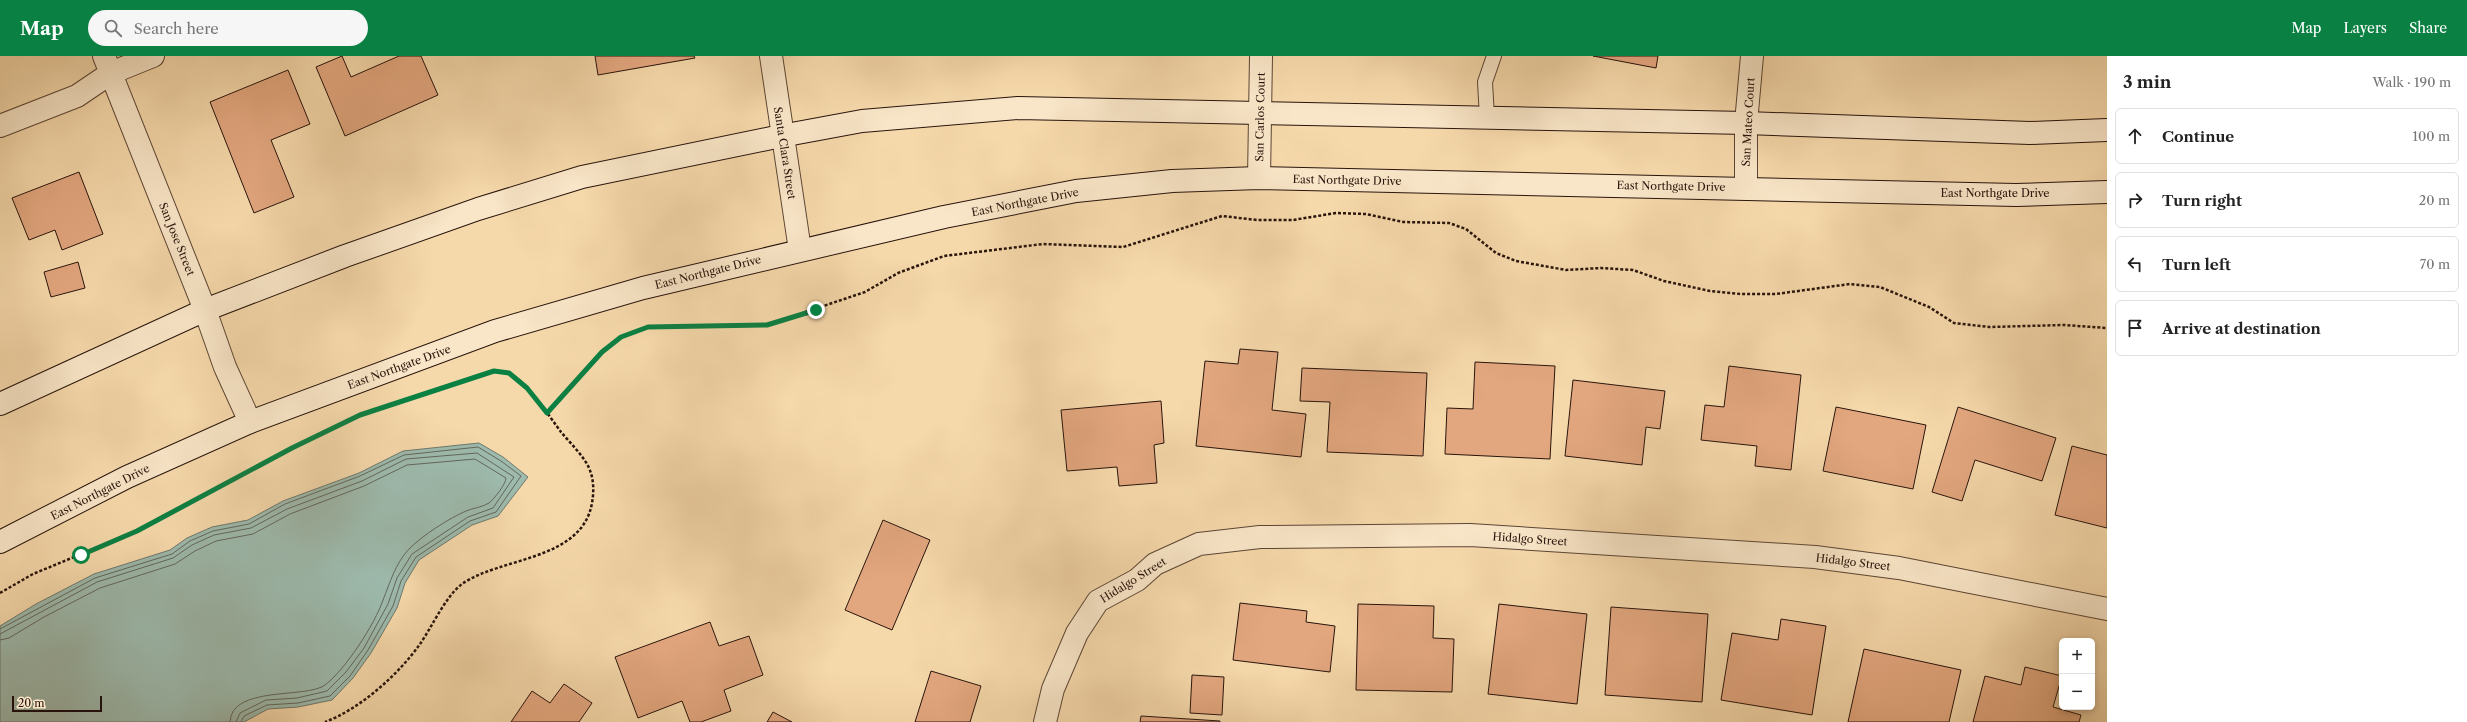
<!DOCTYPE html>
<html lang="en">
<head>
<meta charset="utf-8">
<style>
	:root { --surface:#fff; --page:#f6f6f6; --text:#222; --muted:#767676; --line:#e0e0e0; --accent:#0b8043 }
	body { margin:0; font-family:"Libre Caslon Text",serif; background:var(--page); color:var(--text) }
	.controls { position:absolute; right:12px; bottom:12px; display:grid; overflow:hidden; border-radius:6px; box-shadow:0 2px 6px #0003 }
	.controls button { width:36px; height:36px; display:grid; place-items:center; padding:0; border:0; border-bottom:1px solid var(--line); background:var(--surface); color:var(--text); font:20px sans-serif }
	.scale { position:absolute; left:12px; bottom:10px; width:90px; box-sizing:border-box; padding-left:4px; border:2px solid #28140c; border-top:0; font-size:11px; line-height:14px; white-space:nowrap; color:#28140c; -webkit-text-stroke:3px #f9e6c8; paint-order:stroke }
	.stop { position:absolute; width:12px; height:12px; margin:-9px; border:3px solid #0b8043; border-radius:50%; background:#fff }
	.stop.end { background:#0b8043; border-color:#fff; box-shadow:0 1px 4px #0008 }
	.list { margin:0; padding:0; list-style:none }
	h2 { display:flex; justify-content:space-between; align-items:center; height:52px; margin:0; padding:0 16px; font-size:17px }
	h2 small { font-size:13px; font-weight:400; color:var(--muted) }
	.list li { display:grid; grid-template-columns:26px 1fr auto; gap:12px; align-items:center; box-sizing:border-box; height:56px; margin:0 8px 8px; padding:0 8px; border:1px solid var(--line); border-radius:6px }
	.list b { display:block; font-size:15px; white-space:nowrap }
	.list em { font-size:13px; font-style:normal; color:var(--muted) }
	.icon { flex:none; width:22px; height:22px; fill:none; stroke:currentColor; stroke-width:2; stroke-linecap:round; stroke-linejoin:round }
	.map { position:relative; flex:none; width:2107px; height:666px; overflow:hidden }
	header { display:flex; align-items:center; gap:24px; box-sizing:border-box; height:56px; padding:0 20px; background:var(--accent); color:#fff }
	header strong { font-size:19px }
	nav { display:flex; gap:22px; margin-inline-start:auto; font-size:14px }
	.search { width:280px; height:36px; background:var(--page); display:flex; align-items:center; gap:10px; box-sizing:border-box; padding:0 14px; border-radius:22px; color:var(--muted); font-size:15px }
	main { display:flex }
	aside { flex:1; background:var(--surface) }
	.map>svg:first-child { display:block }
	.water { fill:#9dbaad; stroke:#6e786d }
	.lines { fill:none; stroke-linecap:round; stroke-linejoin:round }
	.shore { stroke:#62675c; stroke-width:1 }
	.building { fill:#e3a77f; stroke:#28140c }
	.lane-casing { stroke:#5c4534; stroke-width:16 }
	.street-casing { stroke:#5c4534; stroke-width:24 }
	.secondary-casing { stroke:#28140c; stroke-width:24 }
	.path { stroke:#28140c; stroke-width:2.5; stroke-dasharray:3 2; stroke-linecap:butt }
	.lane { stroke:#f9e6c8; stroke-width:14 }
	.street { stroke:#f9e6c8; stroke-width:22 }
	.secondary { stroke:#f9e6c8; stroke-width:22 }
	.route { stroke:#0b8043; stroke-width:5 }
	.labels { text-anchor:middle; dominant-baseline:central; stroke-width:3; stroke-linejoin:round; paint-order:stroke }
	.street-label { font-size:11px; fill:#28140c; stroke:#f9e6c8 }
</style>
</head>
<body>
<header>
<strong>Map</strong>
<div class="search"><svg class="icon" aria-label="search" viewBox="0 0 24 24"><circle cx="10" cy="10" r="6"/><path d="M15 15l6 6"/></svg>Search here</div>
<nav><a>Map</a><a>Layers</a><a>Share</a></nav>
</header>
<main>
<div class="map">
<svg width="2107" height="666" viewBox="0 0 2107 666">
	<rect width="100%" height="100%" fill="#f6d9ab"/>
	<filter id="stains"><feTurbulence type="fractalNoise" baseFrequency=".005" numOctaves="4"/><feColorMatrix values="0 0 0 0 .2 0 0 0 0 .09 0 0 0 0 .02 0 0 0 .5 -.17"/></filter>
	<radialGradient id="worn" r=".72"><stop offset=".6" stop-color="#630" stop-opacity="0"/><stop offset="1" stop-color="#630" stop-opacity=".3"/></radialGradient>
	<path class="water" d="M479,387L503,401L528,421L498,460L472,469L419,504L405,527L397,552L371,597L353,622L332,644L298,651L268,653L244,666H0V570L36,548L94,518L170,494L187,482L212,471L248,464L283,445L359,417L403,395Z"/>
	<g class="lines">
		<path class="shore" d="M0,573L95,522L172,498L190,485L213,475L249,468L285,448L360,420L404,399L478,391L501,405L521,420L496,456L470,465L416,501L401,525L393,550L368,594L350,620L330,640L298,647L267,649L244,660L241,666
			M0,578L97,526L173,502L192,489L214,479L251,472L287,453L362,425L406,403L477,397L514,421L493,452L468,461L412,498L397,522L388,548L364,592L346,616L327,635L297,642L266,644L240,657L236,666
			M0,584L9,582L44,561L100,532L175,508L195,495L216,485L253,478L290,458L364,430L407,409L475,403L506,422C506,428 494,443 489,447C483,451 473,452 466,455C448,463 423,479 409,493C395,508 390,527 383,544C375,568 345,614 325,629C307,643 231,629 230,666"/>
	</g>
	<path class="building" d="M342,0L351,21L399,0H421L438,39L345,80L316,11Z
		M595,0H694L695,2L598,19Z
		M1593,0H1658L1656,12Z
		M288,14L310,68L271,84L294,141L254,157L210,46Z
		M79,116L103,178L62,194L55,174L29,184L12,142Z
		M78,206L85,232L51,241L44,216Z
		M1240,293L1278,296L1272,354L1306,358L1301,401L1196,390L1205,305L1238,308Z
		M1475,306L1555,310L1550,403L1445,398L1447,352L1473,353Z
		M1729,310L1801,319L1791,414L1755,410L1757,390L1701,384L1705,349L1724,351Z
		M1302,312L1427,317L1423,400L1327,396L1330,346L1300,345Z
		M1573,324L1665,335L1660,373L1646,371L1642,409L1565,400Z
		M1161,345L1164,387L1154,389L1157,427L1119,430L1117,411L1067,415L1061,354Z
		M1836,351L1926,369L1913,433L1823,415Z
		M1958,351L2056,382L2042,425L1975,404L1962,445L1932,436Z
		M2072,390L2107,399V472L2055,459Z
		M883,464L930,484L892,574L845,554Z
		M1240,547L1307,555L1306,566L1335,570L1330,616L1233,604Z
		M1358,548L1434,550L1433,582L1454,583L1452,636L1356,634Z
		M1499,548L1587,558L1577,648L1488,638Z
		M1611,551L1708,558L1702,646L1605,639Z
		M1781,563L1826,570L1812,659L1721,644L1732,577L1778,584Z
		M710,566L719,590L749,580L763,619L724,634L731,655L701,666H690L682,645L638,662L615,601Z
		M1864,593L1961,614L1949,666H1848Z
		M2025,611L2062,620L2053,651L2081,659L2079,666H1973L1985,620L2021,629Z
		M931,615L981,630L970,666H915Z
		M1192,619L1224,621L1222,659L1190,657Z
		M564,628L592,647L579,666H511L532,635L550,647Z
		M773,656L792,666H767Z
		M1141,660L1220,665V666H1140Z"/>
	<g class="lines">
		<defs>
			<path id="lane" d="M1487,61L1485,26L1494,0"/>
			<path id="street" d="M104,0L205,254L225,311L250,366
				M771,0L800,194
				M0,70L77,40L111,17L153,0
				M1259,122L1261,0
				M1746,132V67L1752,0
				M1045,666L1053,633L1077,577L1098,545L1137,524L1155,508L1199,488L1260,481L1470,479L1815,501L1899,512L2107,553"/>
			<path id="secondary" d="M0,348L205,254L345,200L478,153L582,121L781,80L862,65L1018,52L1746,67L2030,77L2107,74
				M0,486L127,421L250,366L495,275L643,232L944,161L1076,135L1172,125L1259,122L2016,139L2107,136"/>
		</defs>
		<use href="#lane" class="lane-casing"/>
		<use href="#street" class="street-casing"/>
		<use href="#secondary" class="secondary-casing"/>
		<path class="path" d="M547,357L602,296L621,281L648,271L767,269L865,236L898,217L944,200L1043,188L1123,191L1222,160L1257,164H1293L1336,157L1366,158L1403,166L1449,167L1466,173L1496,197L1516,205L1566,214L1601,212L1633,214L1664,225L1710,235L1741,238H1776L1850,228L1880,231L1929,251L1954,267L1989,271L2064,269L2107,272
			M0,537L33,518L137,475L292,392L360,359L494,315C498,316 505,315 509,317C525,324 550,361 561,376C570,387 583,399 589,412C594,423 594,436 592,447C582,505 500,501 462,528C445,541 432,571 420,588C399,618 360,653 325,666"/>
		<use href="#lane" class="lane"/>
		<use href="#street" class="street"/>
		<use href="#secondary" class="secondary"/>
	</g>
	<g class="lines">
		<path class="route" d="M81,499L137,475L292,392L360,359L494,315L509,317L527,332L547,357L602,296L621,281L648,271L767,269L816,254"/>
	</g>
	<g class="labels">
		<g class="street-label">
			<text transform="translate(1260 61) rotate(-89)">San Carlos Court</text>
			<text transform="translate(1748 66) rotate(-87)">San Mateo Court</text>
			<text transform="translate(785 97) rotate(81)">Santa Clara Street</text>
			<text transform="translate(1347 124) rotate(1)">East Northgate Drive</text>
			<text transform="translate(1671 130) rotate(1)">East Northgate Drive</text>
			<text x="1995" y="137">East Northgate Drive</text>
			<text transform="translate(1025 146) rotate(-11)">East Northgate Drive</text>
			<text transform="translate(177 183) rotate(68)">San Jose Street</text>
			<text transform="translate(708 216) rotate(-14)">East Northgate Drive</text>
			<text transform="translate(399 311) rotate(-20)">East Northgate Drive</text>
			<text transform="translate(100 436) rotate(-27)">East Northgate Drive</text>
			<text transform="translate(1530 483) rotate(4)">Hidalgo Street</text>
			<text transform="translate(1853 506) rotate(7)">Hidalgo Street</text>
			<text transform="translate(1133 524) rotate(-32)">Hidalgo Street</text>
		</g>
	</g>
	<rect width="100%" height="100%" filter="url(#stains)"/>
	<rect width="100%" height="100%" fill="url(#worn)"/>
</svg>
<div class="controls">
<button>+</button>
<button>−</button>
</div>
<div class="scale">20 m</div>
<div class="stop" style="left:81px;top:499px"></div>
<div class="stop end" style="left:816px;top:254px"></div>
</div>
<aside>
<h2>3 min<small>Walk · 190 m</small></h2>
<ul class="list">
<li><svg class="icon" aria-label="ahead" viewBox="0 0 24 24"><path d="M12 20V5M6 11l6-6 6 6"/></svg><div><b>Continue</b></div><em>100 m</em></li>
<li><svg class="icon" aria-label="right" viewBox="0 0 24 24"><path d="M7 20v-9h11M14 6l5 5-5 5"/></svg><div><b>Turn right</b></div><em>20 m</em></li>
<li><svg class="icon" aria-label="left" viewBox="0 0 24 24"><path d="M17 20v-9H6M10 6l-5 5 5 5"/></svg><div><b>Turn left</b></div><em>70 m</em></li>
<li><svg class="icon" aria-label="arrive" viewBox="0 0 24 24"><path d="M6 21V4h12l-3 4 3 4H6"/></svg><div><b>Arrive at destination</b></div></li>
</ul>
</aside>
</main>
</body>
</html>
